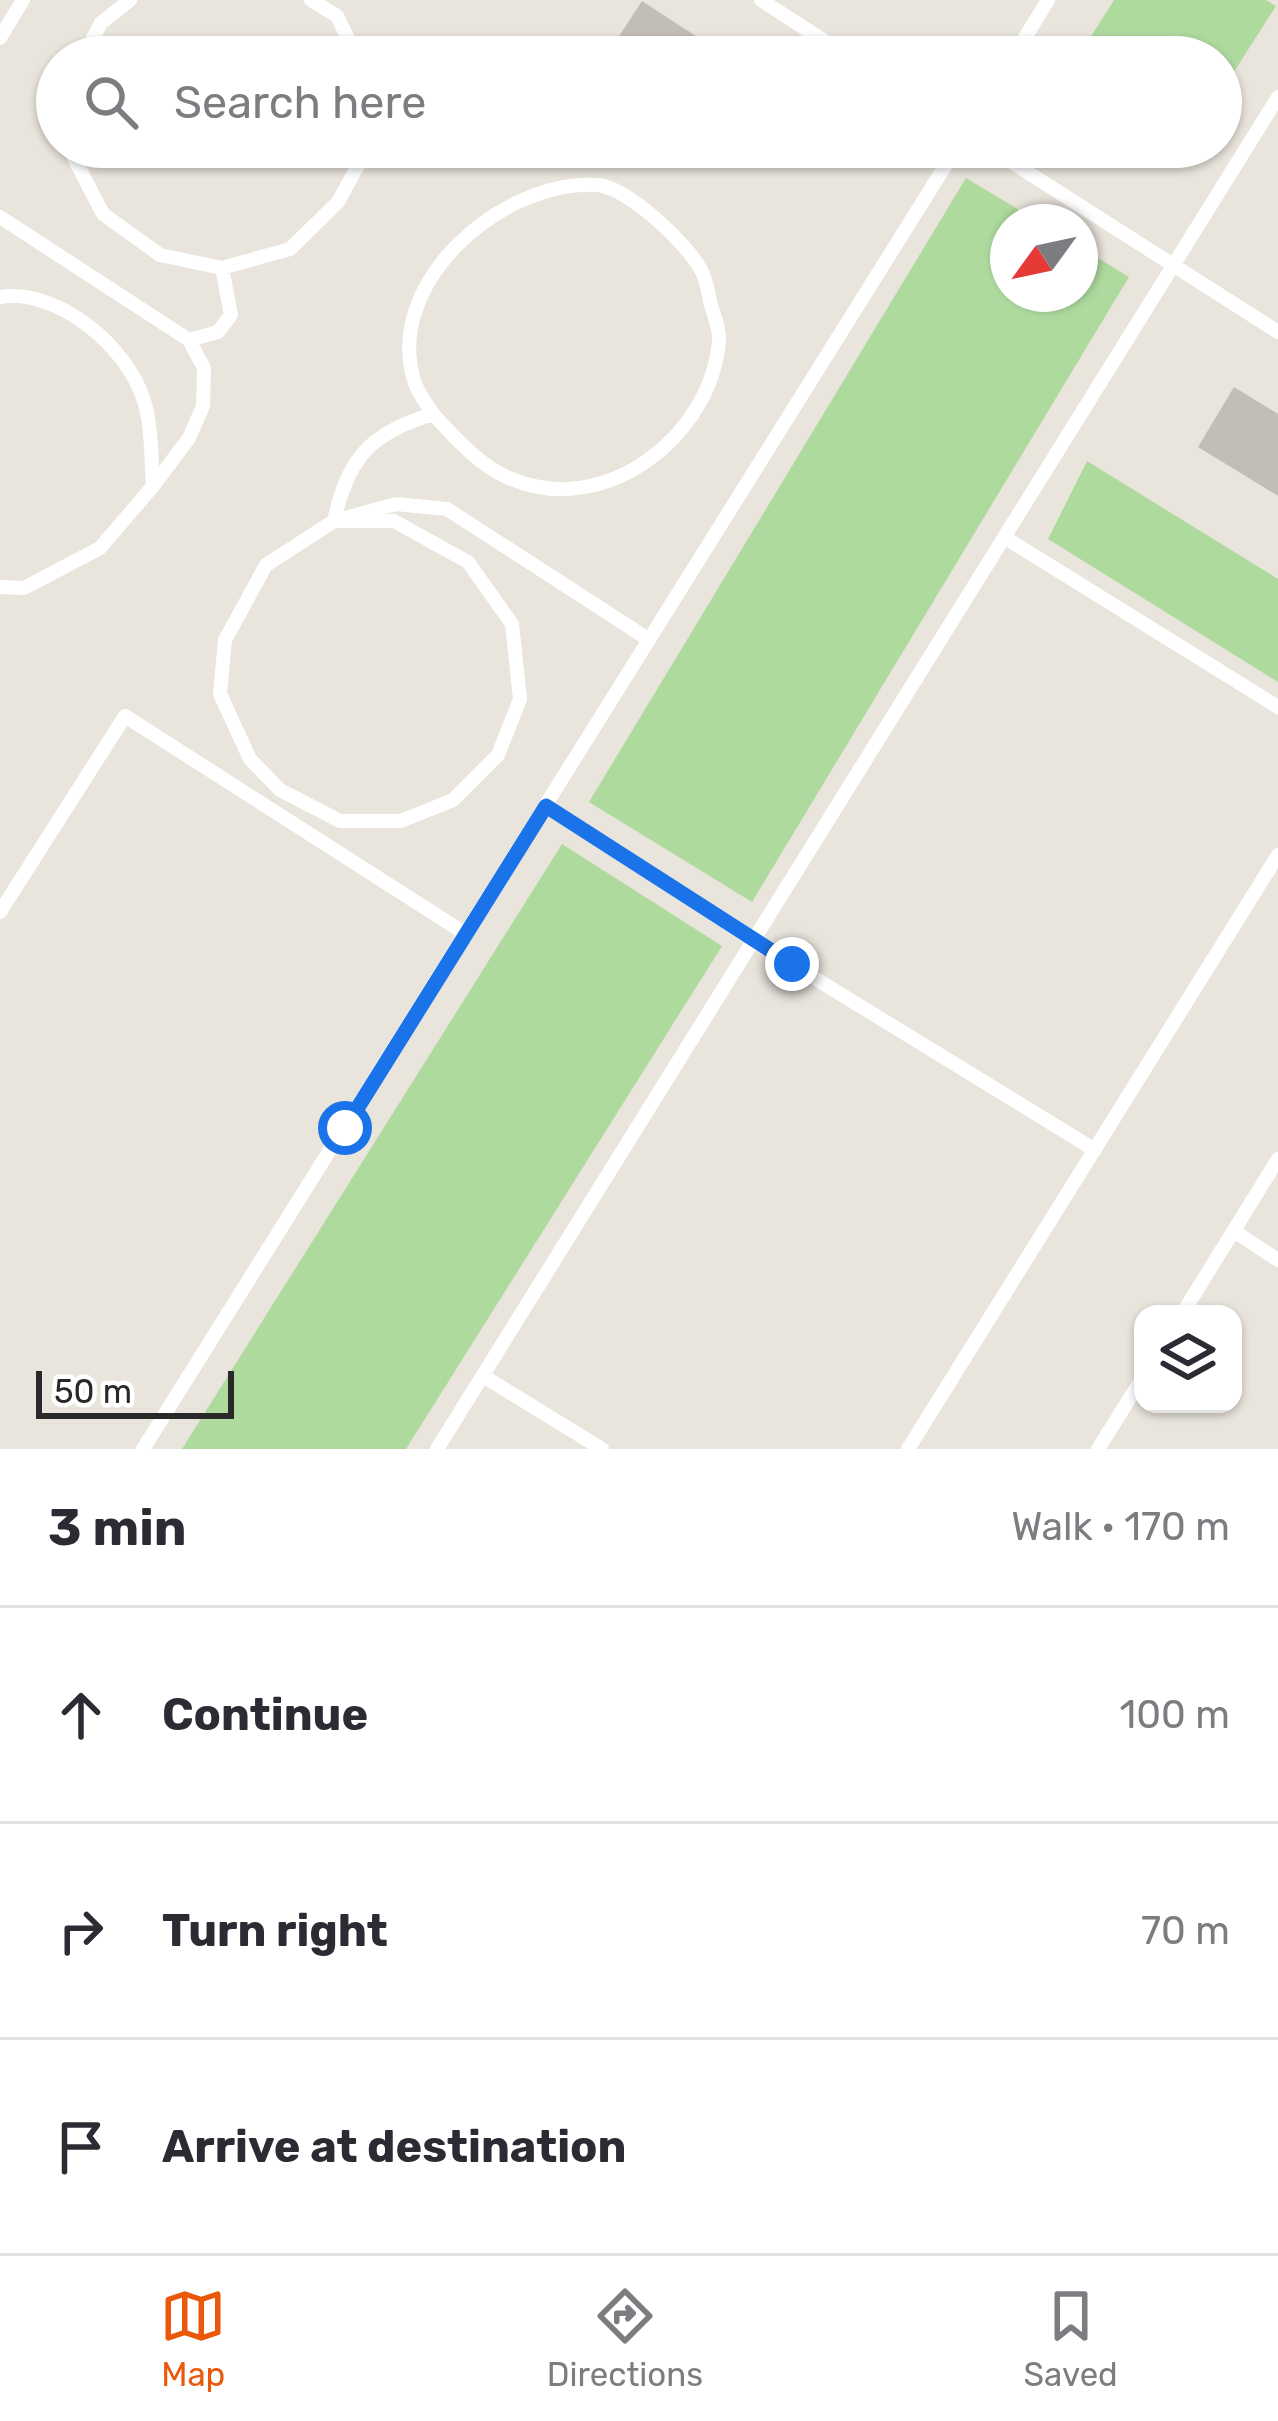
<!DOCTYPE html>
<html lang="en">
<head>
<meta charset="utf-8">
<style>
	:root { --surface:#fff; --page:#f2f2f3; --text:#2b2b33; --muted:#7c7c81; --line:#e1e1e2; --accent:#ea580c }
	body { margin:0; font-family:Rubik,sans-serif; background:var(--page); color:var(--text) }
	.controls { position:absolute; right:36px; bottom:36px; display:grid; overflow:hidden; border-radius:24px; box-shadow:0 3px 9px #0004 }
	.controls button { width:108px; height:108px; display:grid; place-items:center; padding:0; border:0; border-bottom:3px solid var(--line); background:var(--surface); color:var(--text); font:60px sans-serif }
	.compass { position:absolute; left:990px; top:204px; width:108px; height:108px; border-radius:50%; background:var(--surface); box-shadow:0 3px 9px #0004; rotate:237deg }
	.scale { position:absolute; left:36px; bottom:30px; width:198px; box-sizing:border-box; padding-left:12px; border:6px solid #292929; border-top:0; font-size:33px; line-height:42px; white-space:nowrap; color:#292929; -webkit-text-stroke:9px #fff; paint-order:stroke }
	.stop { position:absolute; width:36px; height:36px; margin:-27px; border:9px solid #1a73e8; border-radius:50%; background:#fff }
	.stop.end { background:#1a73e8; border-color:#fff; box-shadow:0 3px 12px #0008 }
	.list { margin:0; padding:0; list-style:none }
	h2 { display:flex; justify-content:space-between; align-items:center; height:156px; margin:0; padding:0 48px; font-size:51px }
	h2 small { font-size:39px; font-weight:400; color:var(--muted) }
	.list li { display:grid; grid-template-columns:78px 1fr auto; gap:36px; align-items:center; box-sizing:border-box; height:216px; padding:0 48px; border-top:3px solid var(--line) }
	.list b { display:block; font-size:45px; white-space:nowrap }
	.list em { font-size:39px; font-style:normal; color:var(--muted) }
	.icon { flex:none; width:66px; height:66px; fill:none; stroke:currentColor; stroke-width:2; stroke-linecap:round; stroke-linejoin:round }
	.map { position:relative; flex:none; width:1278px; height:1449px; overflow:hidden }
	.search { position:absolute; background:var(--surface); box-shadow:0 3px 9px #0004; left:36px; right:36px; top:36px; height:132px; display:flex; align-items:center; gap:30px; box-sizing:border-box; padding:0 42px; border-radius:66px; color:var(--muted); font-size:45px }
	.sheet { height:804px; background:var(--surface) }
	nav { display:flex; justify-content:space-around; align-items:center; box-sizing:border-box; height:168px; border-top:3px solid var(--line); background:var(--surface); font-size:33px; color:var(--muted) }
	nav a { display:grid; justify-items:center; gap:6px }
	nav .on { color:var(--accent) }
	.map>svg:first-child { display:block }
	.green { fill:#aeda9e }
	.building { fill:#c2beb7 }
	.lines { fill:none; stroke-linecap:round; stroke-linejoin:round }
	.service { stroke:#fff; stroke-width:14 }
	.route { stroke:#1a73e8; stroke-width:15 }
</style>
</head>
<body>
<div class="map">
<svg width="1278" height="1449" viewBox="0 0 1278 1449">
	<rect width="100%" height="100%" fill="#e9e4dc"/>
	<path class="green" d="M1114,0H1266L1276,6L1221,92V57H1078Z
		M966,178L1039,222H1008V294H1080V247L1129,277L752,902L589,802Z
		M1087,461L1278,579V682L1048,539Z
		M562,844L722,946L406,1449H182Z"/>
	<path class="building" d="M642,1L728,57H614L608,53Z
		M1234,387L1278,414V496L1198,447Z"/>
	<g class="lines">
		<path class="service" d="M311,0L337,16L357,57
			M761,0L849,57
			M0,38L23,0
			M83,57L101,23L130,0
			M1013,57L1048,0
			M73,147V156L103,214L160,255L222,268L290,249L338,202L368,147
			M988,147L1278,332
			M0,217L189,340L204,368L203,406L189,438L153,486L100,548L24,588L0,587
			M0,297C58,288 128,347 144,401C152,426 151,459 153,486
			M189,340L218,332L231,315L222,268
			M433,414C427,404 418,393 415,383C381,283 504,178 598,185C628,188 687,243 701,270C707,280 708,294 711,305C714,316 720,329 719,340C712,436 604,520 509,478C479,465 455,438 433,414C370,433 348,458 334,521H394L468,562L512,624L520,699L498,755L453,800L401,821H340L280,790L250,759L220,694L225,640L266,565L334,521L396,504L447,509L648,639
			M1004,537L1278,707
			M546,806L754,941L1095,1150
			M0,912L125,716L466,934
			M1234,1231L1278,1260
			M1182,1314L1278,1159
			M483,1376L602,1449
			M143,1449L957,147
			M437,1449L1278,97
			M908,1449L1278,855
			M1098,1449L1143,1377"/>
	</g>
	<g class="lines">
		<path class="route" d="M345,1128L546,806L792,964"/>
	</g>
</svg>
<div class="controls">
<button><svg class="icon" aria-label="layers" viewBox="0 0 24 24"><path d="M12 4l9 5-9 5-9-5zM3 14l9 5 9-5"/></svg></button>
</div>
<svg class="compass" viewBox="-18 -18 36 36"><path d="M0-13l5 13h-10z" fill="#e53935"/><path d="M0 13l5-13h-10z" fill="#7c7c81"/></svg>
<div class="scale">50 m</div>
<div class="stop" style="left:345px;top:1128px"></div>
<div class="stop end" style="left:792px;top:964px"></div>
<div class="search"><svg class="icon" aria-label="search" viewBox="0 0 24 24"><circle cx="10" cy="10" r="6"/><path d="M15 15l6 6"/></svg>Search here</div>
</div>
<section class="sheet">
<h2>3 min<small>Walk · 170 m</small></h2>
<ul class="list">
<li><svg class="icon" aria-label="ahead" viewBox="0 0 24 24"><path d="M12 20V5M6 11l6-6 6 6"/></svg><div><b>Continue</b></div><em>100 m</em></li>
<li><svg class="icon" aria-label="right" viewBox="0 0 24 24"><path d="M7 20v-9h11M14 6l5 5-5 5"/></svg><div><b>Turn right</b></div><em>70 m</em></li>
<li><svg class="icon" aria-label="arrive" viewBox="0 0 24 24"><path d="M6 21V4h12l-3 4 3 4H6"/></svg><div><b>Arrive at destination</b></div></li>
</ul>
</section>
<nav>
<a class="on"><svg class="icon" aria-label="map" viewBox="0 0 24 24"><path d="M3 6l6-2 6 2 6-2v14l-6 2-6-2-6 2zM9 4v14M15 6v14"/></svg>Map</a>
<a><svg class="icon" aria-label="directions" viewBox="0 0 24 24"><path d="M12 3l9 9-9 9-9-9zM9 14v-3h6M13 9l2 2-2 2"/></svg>Directions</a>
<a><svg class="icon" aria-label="saved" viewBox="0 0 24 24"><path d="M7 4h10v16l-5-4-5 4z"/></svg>Saved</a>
</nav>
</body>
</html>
